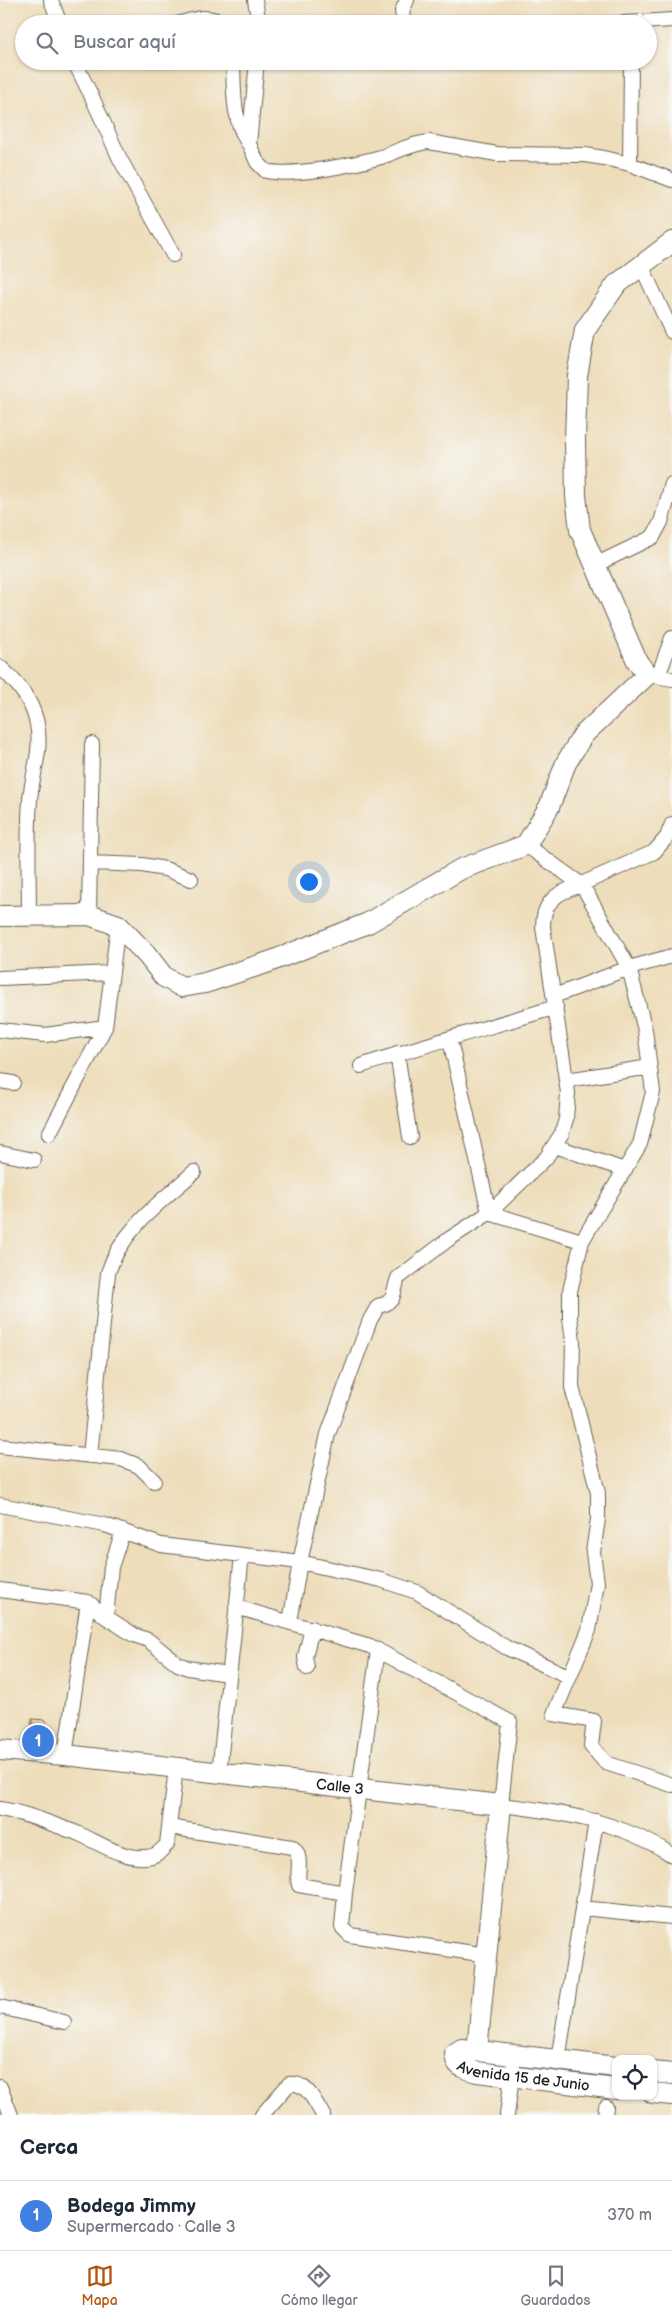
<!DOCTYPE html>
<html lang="es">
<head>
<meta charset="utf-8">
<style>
	:root { --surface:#fff; --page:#f6f6f7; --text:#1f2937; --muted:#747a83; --line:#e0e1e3; --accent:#b45309 }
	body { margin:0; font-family:"Balsamiq Sans",sans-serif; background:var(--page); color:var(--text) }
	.controls { position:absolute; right:15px; bottom:15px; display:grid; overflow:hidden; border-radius:10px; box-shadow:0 1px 4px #0004 }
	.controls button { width:45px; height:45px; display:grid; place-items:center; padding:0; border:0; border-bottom:1px solid var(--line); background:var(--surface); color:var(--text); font:25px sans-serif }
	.you { position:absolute; left:308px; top:881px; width:18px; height:18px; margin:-12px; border:4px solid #fff; border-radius:50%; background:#1a73e8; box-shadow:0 0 0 8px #1a73e833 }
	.badge { display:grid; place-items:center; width:32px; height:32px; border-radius:50%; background:var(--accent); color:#fff; font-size:16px; font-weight:700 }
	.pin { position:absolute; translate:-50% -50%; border:2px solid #fff; box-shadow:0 1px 5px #0006 }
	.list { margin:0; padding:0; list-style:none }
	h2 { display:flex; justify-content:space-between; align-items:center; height:65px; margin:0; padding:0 20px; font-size:21px }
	h2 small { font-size:16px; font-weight:400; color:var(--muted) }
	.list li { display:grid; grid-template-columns:32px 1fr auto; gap:15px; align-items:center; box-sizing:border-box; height:70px; padding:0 20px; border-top:1px solid var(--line) }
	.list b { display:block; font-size:19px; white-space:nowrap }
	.list p { margin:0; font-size:16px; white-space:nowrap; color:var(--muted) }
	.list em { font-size:16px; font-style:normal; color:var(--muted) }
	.icon { flex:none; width:28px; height:28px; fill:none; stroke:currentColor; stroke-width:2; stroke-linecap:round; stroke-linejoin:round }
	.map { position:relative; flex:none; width:672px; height:2115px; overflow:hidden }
	.search { position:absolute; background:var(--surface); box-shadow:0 1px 4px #0004; left:15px; right:15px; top:15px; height:55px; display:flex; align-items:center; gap:12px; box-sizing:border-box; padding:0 18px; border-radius:28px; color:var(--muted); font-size:19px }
	.sheet { height:135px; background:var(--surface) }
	nav { display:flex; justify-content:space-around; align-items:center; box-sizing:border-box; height:70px; border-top:1px solid var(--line); background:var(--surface); font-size:14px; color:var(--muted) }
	nav a { display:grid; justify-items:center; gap:2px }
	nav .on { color:var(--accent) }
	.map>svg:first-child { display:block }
	.building { fill:#e7b16d }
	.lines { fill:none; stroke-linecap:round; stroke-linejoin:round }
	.street-casing { stroke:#666053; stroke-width:16 }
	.secondary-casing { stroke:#666053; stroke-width:22 }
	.street { stroke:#fff; stroke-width:14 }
	.secondary { stroke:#fff; stroke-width:20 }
	.labels { text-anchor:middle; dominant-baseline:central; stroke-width:5; stroke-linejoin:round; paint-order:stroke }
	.street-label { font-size:15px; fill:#1c1c1c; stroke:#f6f6f2 }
</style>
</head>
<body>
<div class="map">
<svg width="672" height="2115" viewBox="0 0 672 2115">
	<rect width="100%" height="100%" fill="#f6f6f2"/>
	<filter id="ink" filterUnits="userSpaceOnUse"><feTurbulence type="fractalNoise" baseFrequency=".02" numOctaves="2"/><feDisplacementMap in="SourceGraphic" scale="10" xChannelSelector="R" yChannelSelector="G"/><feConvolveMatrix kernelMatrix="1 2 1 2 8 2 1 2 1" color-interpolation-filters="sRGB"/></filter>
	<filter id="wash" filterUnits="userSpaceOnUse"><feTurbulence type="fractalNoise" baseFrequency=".0096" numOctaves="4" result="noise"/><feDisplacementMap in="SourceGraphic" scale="20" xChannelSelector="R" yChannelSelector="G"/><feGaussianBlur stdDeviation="1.12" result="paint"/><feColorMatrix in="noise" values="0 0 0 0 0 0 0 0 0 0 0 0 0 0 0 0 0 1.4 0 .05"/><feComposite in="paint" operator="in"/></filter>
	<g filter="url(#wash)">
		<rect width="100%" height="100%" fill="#eeddba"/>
		<g id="blocks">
			<path class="building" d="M32,1719L46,1720V1742L32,1741Z"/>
		</g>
	</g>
	<g filter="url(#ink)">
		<use href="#blocks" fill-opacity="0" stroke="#666053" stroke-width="1"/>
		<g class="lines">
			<defs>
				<path id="street" d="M51,0L60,24
					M255,0L259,24
					M177,24C193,20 208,13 223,24
					M404,24L402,11L407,0
					M610,24L672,20
					M74,61L91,95L120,159L173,255
					M233,61C234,89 232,119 248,143
					M257,61L249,144L257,162L266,171C294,177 352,165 381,157C397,152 412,143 429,142L497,154L585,155L604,158L630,164L672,180
					M630,164L631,61
					M641,265L672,332
					M595,565L653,537L661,522L672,484
					M0,667C26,690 42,715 38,751C36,768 31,784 30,800C27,839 29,878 29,916
					M650,675L672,679
					M658,676L672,638
					M526,845L582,885L629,968L645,1030L653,1092L640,1144L582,1241L570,1291V1318L573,1341L572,1387L598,1493V1519L593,1552L597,1583L589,1630L554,1714L594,1721L591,1746L606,1763L672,1785
					M90,863L142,865L165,869L191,879
					M89,915L92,744
					M0,978L111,973
					M554,996L629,968L672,956
					M0,1030L45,1035L105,1027
					M450,1040L489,1213
					M397,1053L410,1137
					M361,1066C425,1044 491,1027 556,1007
					M567,1080L650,1067
					M0,1081L13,1083
					M49,1134L105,1027L118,925
					M555,1146L625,1170
					M0,1153L34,1160
					M489,1213L582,1241
					M0,1446L121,1459L139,1466L154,1481
					M90,1456L108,1273C121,1230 162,1201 194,1172
					M0,1505L105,1525L161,1545L300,1562L381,1580L417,1592L507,1648L568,1676
					M0,1590L88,1602L65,1755
					M88,1602L106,1617L134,1635L148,1640L178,1664L188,1668L228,1674
					M236,1607L370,1646L510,1722L501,1805C562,1812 620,1821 672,1855
					M106,1617L111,1567L123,1531
					M290,1622L300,1562L328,1434L370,1320L378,1306L385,1304L392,1299L398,1278L449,1239L489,1213L546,1158L562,1133L566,1119L568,1093L543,927C543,911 548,901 561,893L654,852L667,837L672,824
					M378,1650L345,1893L342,1927L350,1935L487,1955
					M307,1668L305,1657L312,1628
					M219,1773L242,1555
					M0,1809C26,1813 52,1824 77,1833C98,1842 122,1859 145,1857C155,1857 161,1852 167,1844L176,1768
					M169,1827L292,1847C304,1857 296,1871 299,1885L345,1893
					M582,1908L672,1917
					M0,2007L64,2022
					M558,2060L596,1821
					M0,2087L11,2115
					M262,2115L289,2084C308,2082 314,2101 323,2115
					M507,2115L513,2068
					M605,2115L606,2107"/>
				<g id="secondary">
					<path d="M0,916L89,915L118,925L147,955L164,977L182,987L205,983L269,962L368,923L461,869L526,845L549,807L566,763L583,735L647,675L637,661L580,530L576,496L575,440L577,376L585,330L616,285L672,242"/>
					<path id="s1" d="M0,1750L65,1755L501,1805L477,2051"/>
					<path id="s2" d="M616,2067L462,2049L455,2053C455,2068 465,2068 477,2072L616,2089"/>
					<path d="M653,2072L672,2074"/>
					<path d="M653,2093L672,2095"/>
				</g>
			</defs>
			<use href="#street" class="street-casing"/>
			<use href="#secondary" class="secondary-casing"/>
			<use href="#street" class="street"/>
			<use href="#secondary" class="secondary"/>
		</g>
	</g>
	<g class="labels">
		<g class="street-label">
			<text stroke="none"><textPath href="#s1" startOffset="342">Calle 3</textPath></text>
			<text stroke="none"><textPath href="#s2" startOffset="242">Avenida 15 de Junio</textPath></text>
		</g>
	</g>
</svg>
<div class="controls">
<button><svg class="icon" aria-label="locate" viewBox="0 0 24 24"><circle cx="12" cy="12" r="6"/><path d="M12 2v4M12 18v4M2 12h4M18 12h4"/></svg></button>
</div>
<div class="you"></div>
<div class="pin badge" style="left:38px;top:1741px;background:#3f7fe0">1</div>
<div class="search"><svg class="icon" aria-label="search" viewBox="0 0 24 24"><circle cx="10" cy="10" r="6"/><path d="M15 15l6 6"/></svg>Buscar aquí</div>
</div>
<section class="sheet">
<h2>Cerca<small></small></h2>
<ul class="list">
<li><span class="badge" style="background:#3f7fe0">1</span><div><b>Bodega Jimmy</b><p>Supermercado · Calle 3</p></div><em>370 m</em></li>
</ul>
</section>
<nav>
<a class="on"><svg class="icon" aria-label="map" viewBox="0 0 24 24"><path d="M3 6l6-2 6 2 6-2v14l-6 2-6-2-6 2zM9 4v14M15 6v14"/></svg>Mapa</a>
<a><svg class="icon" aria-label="directions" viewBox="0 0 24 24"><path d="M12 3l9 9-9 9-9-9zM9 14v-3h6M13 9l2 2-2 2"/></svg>Cómo llegar</a>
<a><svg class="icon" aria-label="saved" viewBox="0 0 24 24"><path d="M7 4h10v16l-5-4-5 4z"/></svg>Guardados</a>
</nav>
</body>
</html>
